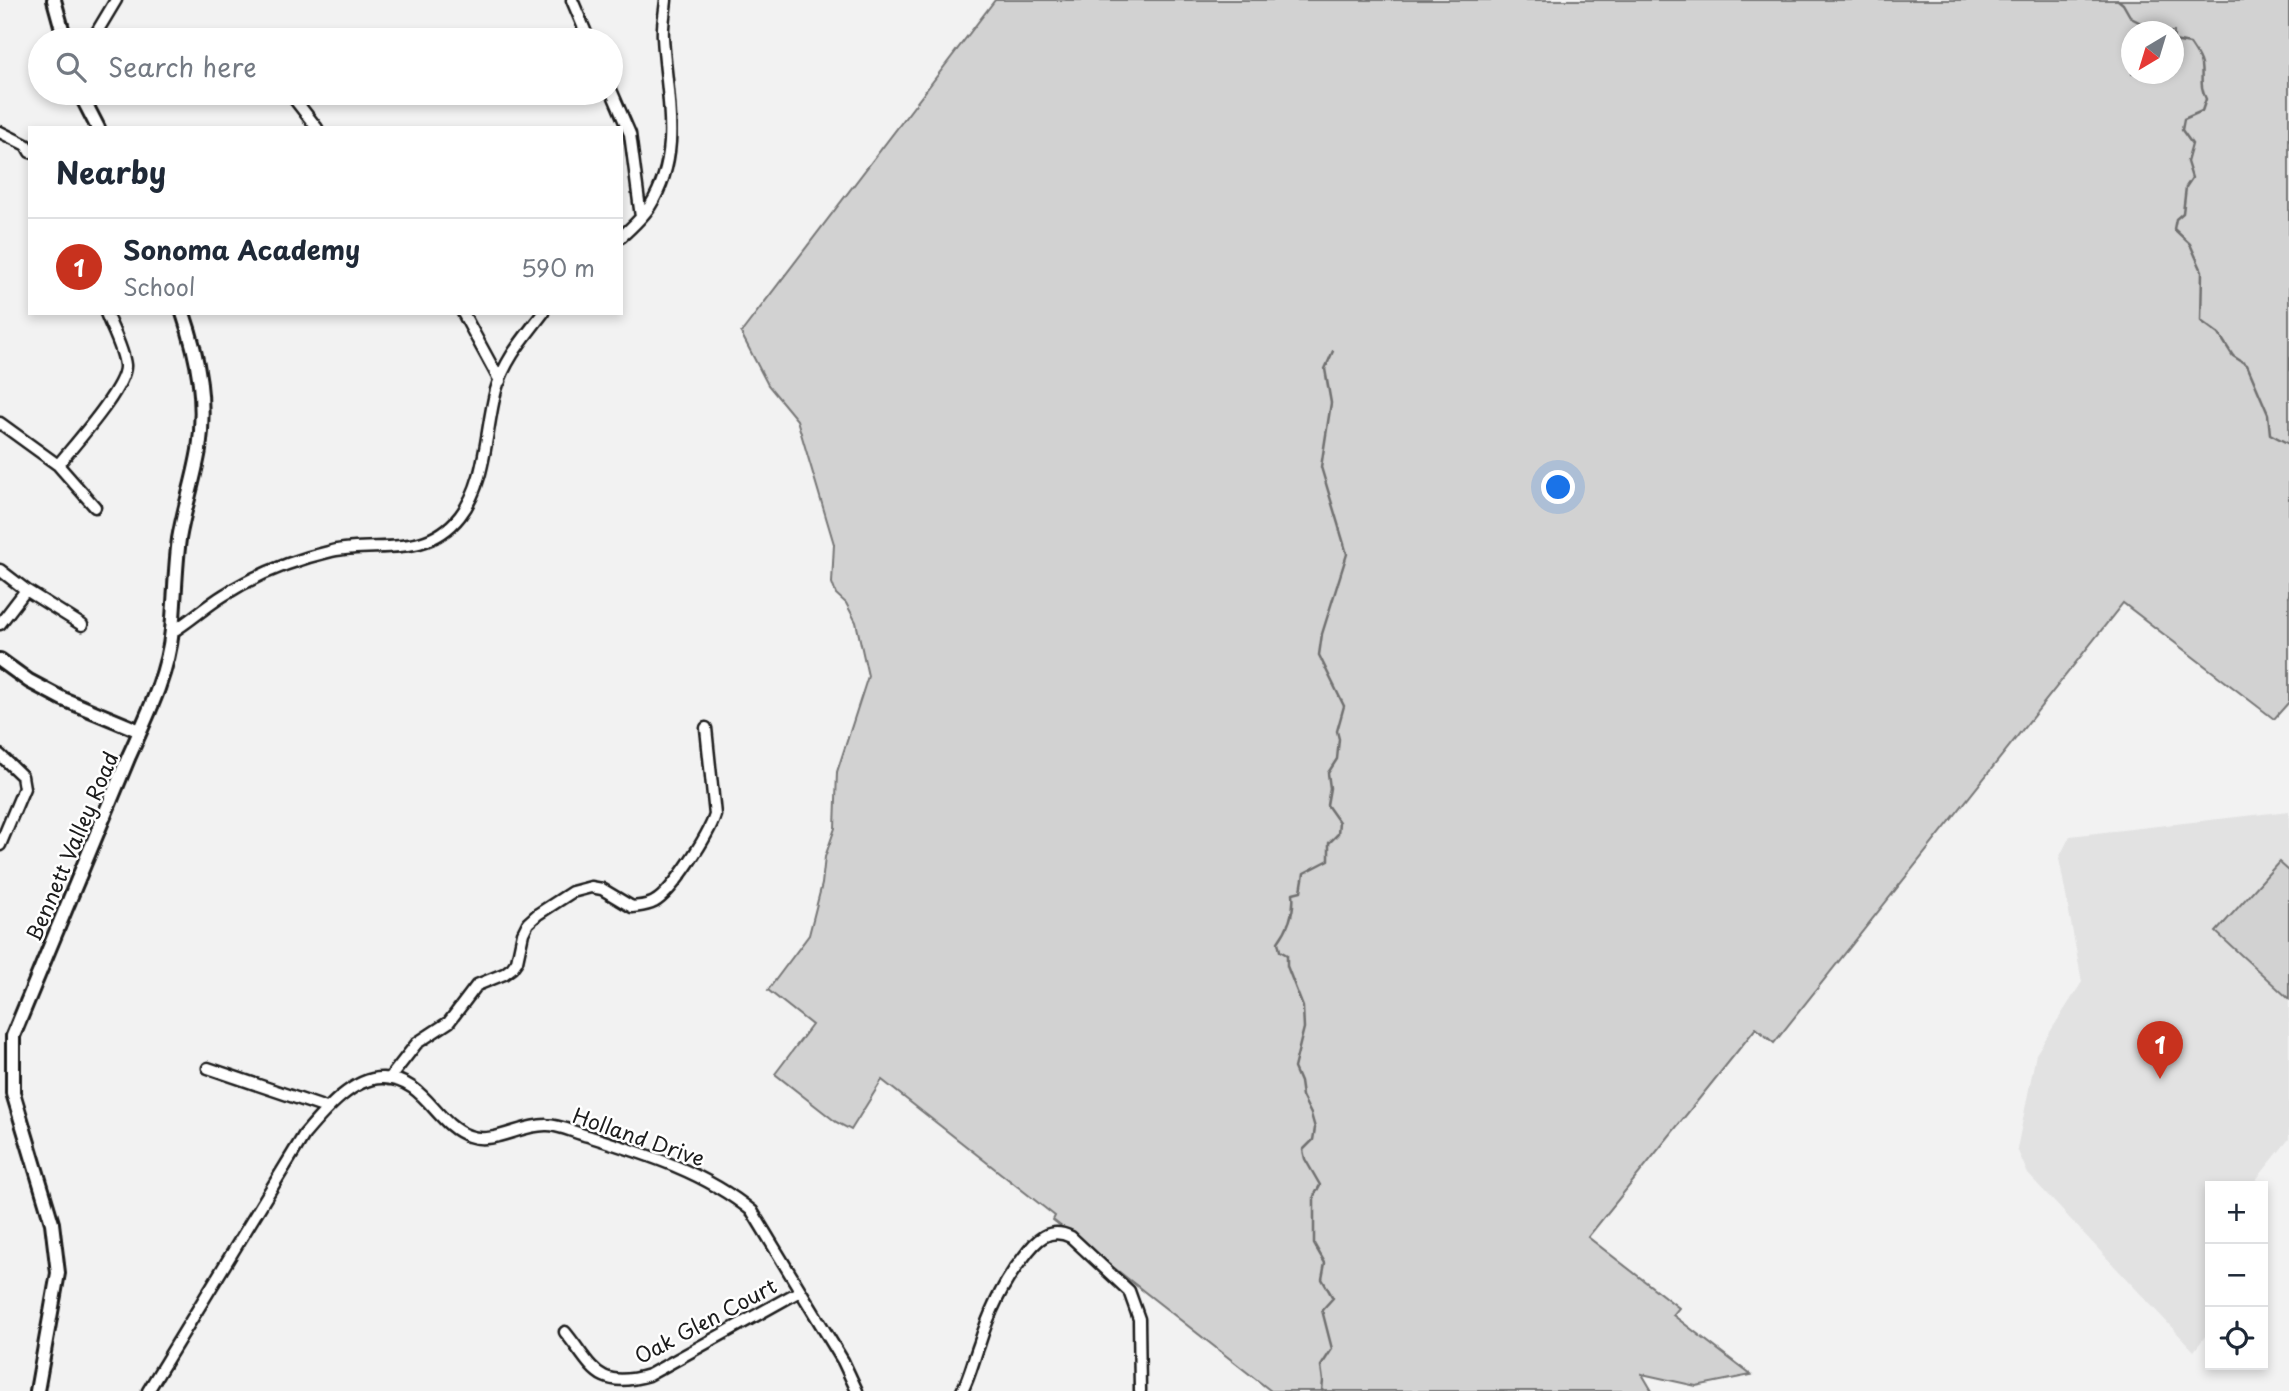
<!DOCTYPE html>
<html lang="en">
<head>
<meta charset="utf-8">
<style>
	:root { --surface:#fff; --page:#f2f2f3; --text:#1f2937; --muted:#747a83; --line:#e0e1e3; --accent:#c8321e }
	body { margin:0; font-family:"Playpen Sans",sans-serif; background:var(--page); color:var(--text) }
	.controls { position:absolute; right:21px; bottom:21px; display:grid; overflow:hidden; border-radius:0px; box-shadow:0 4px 10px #0003 }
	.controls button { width:63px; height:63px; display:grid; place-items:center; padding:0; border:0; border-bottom:2px solid var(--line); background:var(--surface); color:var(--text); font:35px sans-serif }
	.compass { position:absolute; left:2121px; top:21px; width:63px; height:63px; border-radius:50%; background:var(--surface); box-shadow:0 4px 10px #0003; rotate:218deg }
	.you { position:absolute; left:1559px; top:488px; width:24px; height:24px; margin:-18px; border:5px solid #fff; border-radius:50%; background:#1a73e8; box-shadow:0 0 0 10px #1a73e833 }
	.badge { display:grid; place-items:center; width:46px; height:46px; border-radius:50%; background:var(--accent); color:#fff; font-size:23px; font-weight:700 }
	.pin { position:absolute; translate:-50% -58px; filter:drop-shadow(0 2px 4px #0008) }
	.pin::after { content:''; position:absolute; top:37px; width:24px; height:21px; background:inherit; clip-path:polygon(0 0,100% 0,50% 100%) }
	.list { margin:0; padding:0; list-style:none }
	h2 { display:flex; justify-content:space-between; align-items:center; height:91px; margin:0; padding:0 28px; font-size:30px }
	h2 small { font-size:23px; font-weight:400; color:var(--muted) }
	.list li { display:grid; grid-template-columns:46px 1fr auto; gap:21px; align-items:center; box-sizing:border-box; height:98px; padding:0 28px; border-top:2px solid var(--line) }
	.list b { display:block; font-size:26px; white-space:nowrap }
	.list p { margin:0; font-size:23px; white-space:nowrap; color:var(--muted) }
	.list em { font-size:23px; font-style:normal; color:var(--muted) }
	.icon { flex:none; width:38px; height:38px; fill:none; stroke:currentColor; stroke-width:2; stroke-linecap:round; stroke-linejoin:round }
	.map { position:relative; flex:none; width:2289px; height:1391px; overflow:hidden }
	.search { position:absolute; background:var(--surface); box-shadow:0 4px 10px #0003; left:28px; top:28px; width:595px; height:77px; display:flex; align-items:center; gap:18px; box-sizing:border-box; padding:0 24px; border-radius:38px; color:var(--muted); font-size:26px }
	.panel { position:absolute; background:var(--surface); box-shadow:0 4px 10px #0003; left:28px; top:126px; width:595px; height:189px; border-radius:0px }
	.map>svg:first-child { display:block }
	.built { fill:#e2e2e2 }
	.green { fill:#d2d2d2; stroke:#777; stroke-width:2; fill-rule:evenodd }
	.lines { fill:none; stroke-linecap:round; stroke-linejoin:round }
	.stream { stroke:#707070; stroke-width:2.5 }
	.minor-casing { stroke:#1c1c1c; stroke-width:15 }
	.tertiary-casing { stroke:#1c1c1c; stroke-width:18 }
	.minor { stroke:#fff; stroke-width:10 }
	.tertiary { stroke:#fff; stroke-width:12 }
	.labels { text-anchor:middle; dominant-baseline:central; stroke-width:5; stroke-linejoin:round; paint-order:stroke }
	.street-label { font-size:21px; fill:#1c1c1c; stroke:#fff }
</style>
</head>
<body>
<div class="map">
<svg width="2289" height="1391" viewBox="0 0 2289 1391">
	<rect width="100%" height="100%" fill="#f2f2f2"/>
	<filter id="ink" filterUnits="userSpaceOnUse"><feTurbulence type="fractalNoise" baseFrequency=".0143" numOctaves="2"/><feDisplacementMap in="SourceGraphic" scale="14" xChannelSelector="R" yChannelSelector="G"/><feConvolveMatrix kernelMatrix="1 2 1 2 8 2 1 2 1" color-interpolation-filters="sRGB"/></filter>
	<g filter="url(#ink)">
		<path class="built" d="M2289,811V1139L2251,1186H2210V1330L2194,1351L2028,1174L2017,1149L2036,1054L2082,982L2059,858L2070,836Z"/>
		<path class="green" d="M995,0H2289V702L2274,719L2123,603L1774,1043L1756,1028L1588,1237L1679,1308L1673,1315L1751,1375L1696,1386L1642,1374L1652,1391H1271L1053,1220L1055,1216L882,1080L851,1130L836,1122L775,1074L812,1025L768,990L809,935L822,884L825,857L835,828L837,772L868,676L856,622L846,603L836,594L832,583L834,544L797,420L768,385L741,333ZM2132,32H2174V74H2132Z
			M2279,862L2289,871V999L2216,932Z"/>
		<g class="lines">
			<path class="stream" d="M2118,0L2123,4L2131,18L2159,32
				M2174,41L2190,44C2194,50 2200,58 2201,65C2203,79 2199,85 2206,99L2202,111L2184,119L2182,130L2192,144L2187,162L2192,178L2186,187L2183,213L2176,219L2174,229L2190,244L2202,271L2201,321L2219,334L2233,356L2247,365L2268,414L2270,434L2289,444
				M2289,595V597
				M1322,1391L1323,1381L1321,1366L1332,1349L1322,1310L1333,1298L1322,1279L1325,1263L1314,1244V1196L1320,1185L1305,1159L1303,1150L1313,1140L1315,1128L1311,1114L1302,1096L1300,1082L1294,1068L1304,1028L1303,1007L1287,966V955L1280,951L1278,942C1289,927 1295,912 1293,893L1301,891L1304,873L1329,860V843L1338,834L1339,822L1327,805L1330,788L1328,773L1337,759L1339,739L1337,731L1344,706L1319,655L1322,634L1347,554L1321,467L1331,403L1325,369L1333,351"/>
			<defs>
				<path id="minor" d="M572,0L589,40
					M92,40L116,0
					M611,90L630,134L641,217
					M292,96L317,128
					M0,132L26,145L30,152
					M621,237C631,228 643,217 650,206C684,152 666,95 663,37C662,25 665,12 666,0
					M463,313L500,381
					M0,423L58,465L95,507
					M58,465C73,446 127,387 125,365C123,348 112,329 106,313
					M0,570L26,590L82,625
					M0,624L26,590
					M172,632C190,621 206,606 224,595C257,574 293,560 332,551C377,541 425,560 460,516C487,481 485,431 496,390C505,359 524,338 543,313
					M0,755L22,776L24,788L0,845
					M208,1068L326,1108
					M389,1079L417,1043L449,1022L477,985L504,974L512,968L517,961L523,933L528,923L538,914L572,892L591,887L602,889L632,907C639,906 647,906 654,902C672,893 709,834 715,815L706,728
					M565,1332C593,1366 596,1391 649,1375L800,1291
					M148,1391L304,1135C322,1114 352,1077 383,1078C426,1079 435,1125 469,1136C494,1145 521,1124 547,1125C560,1125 575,1133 588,1136C646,1154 705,1172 752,1211L843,1361L857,1391
					M962,1391C970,1376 973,1361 979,1345C989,1313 1002,1284 1023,1258C1036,1240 1049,1226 1071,1237L1129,1291L1139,1319L1140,1391"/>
				<path id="tertiary" d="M54,0L65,40
					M80,93L98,128
					M0,660L29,681L63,699L140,731
					M37,1391L58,1273L52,1223L13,1093V1036L129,756C147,716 168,674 172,630C175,599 175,569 179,539C184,509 194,480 199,450C206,401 199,360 183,313"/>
			</defs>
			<use href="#minor" class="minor-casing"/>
			<use href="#tertiary" class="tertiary-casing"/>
			<use href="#minor" class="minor"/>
			<use href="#tertiary" class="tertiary"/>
		</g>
	</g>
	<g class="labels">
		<g class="street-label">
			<text transform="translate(71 846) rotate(-67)">Bennett Valley Road</text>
			<text transform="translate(639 1136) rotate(19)">Holland Drive</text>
			<text transform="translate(705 1320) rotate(-28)">Oak Glen Court</text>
		</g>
	</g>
</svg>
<div class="controls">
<button>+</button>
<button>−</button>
<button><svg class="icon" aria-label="locate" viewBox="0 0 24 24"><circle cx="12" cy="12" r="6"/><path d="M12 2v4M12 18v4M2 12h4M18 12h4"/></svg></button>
</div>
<svg class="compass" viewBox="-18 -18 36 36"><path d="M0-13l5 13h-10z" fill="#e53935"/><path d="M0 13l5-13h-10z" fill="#747a83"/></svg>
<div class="you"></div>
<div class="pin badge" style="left:2160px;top:1079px">1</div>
<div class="search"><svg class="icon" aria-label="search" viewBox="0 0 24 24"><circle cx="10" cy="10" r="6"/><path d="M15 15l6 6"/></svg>Search here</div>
<section class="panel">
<h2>Nearby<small></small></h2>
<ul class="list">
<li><span class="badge">1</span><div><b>Sonoma Academy</b><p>School</p></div><em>590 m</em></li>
</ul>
</section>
</div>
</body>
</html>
